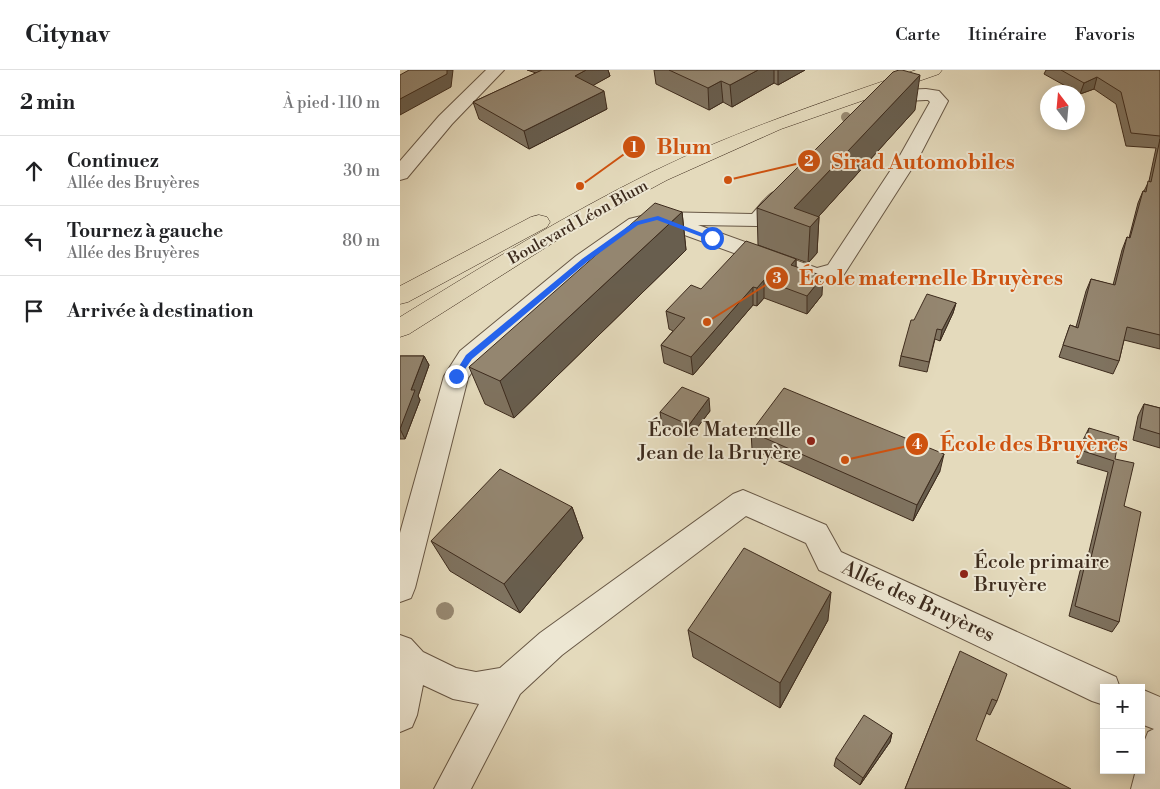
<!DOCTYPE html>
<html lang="fr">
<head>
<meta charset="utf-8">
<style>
	:root { --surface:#fff; --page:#f6f6f6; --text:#202124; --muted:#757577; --line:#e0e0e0 }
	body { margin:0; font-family:"Libre Bodoni",serif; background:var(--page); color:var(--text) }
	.controls { position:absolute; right:15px; bottom:15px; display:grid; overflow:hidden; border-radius:0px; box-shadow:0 2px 12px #0003 }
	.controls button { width:45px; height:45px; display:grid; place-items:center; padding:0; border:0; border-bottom:1px solid var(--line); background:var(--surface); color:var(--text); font:25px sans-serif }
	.compass { position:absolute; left:640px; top:15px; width:45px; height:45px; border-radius:50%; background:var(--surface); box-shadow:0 2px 12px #0003; rotate:344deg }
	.stop { position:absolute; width:15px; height:15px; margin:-11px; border:4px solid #2563eb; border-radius:50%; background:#fff }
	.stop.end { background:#2563eb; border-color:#fff; box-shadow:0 1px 5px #0008 }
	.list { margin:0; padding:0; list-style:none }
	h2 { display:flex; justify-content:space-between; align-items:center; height:65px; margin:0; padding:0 20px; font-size:21px }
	h2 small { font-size:16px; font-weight:400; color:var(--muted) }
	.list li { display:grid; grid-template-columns:32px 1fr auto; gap:15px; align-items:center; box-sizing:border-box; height:70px; padding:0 20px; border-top:1px solid var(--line) }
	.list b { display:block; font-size:19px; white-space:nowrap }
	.list p { margin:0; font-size:16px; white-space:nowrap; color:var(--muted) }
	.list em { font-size:16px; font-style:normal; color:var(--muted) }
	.icon { flex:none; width:28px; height:28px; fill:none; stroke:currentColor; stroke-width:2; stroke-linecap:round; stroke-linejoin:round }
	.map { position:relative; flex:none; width:760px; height:719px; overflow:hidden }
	header { display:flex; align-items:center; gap:30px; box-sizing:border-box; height:70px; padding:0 25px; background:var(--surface); border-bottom:1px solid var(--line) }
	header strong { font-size:24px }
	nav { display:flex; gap:28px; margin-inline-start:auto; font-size:18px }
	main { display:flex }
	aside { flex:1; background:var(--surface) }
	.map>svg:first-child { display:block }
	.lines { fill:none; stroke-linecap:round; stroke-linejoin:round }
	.minor-casing { stroke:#675745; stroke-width:2 }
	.major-casing { stroke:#3d2b1d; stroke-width:1 }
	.minor { fill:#ede7d3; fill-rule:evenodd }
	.major { fill:#e4dabc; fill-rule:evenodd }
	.tree { fill:#988a73 }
	.wall { fill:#7f7360; stroke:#3d2b1d }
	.shaded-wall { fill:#685e4e; stroke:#3d2b1d }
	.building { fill:#948670; stroke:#3d2b1d }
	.route { fill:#2563eb }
	.poi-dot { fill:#8f2418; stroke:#ede7d3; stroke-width:2 }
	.labels { text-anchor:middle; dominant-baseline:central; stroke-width:4; stroke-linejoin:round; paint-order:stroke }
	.far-street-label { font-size:16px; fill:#3d2b1d; stroke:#ede7d3 }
	.poi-label { font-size:20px; fill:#3d2b1d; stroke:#ede7d3; text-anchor:end }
	.street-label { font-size:20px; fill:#3d2b1d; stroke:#ede7d3 }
	.leader { fill:none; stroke:#ce520f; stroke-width:2 }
	.callout-dot { fill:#ce520f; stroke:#ede7d3; stroke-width:2 }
	.mark-label { font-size:15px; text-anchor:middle; font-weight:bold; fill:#fff }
	.callout-label { font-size:21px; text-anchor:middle; font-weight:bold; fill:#ce520f; stroke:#ede7d3; stroke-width:4; stroke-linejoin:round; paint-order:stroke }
</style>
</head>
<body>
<header>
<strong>Citynav</strong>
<nav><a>Carte</a><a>Itinéraire</a><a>Favoris</a></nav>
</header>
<main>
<aside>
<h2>2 min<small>À pied · 110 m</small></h2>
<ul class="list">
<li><svg class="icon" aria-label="ahead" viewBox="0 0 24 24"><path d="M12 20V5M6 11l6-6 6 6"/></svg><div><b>Continuez</b><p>Allée des Bruyères</p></div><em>30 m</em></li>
<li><svg class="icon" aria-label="left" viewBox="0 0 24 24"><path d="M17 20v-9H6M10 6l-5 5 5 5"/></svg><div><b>Tournez à gauche</b><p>Allée des Bruyères</p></div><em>80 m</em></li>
<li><svg class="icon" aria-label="arrive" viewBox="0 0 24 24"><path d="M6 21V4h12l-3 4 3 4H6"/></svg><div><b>Arrivée à destination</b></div></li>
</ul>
</aside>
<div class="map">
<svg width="760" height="719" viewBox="0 0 760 719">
	<rect width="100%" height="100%" fill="#e4dabc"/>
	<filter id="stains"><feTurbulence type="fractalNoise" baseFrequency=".004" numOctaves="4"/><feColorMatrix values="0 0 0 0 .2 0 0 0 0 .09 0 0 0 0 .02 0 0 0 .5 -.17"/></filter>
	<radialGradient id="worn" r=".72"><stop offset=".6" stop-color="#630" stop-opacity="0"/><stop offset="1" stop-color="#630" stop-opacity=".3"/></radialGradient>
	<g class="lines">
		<defs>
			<path id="minor" d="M86,0H104L52,54L7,108L0,110V91L39,46Z
				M526,19L539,21L548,31L518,89L443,206L416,212L408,210L257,155L243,159L192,196L78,293L68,308L15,518L11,528L0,532V463L44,306L60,281L176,186L229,149L258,142L352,144C363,132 373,115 390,119L393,123L390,127L364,154L357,156L298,155L417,198L428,195L498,89L530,32L528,30C513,29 487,36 476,34L473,30L476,26L501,20Z
				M343,420L426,455L441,482L716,607L720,618H704V635L692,631L419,500L406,473L346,446L162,585L120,624L71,719H34L79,634L53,629L23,615L17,645L12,657L0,662V565L11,569L23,582L56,598L76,602L100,598L140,563L333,424Z
				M741,619L760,627V719H731L736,700H741V680L748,662L754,659L741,654Z"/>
			<path id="major" d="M516,0H542L539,4L381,59L267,110L167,164L9,264L0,267V247C83,196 165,145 252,102C338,60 426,31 516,0Z
				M139,145L147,147L150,152L147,157L8,232L0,234V216L131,147Z"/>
		</defs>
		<use href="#minor" class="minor-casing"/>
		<use href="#major" class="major-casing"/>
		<use href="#minor" class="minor"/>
		<use href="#major" class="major"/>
	</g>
	<g class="tree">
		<circle cx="446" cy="47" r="5"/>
		<circle cx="45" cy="541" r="9"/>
	</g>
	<path class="wall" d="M127,0H208L210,6L193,15L207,39L129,79L79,49L73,32L136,3Z
		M254,0H405L378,15L374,13L332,37L323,32L309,40L256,14Z
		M646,0H760V279L724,270L719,291L713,304L659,287L670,255L676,257L686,221L691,209L713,215L722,180L727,167L729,168L738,133L743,121H744L749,111L756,78L726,76L716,34L694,19L680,24L644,4Z
		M515,40L419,146L417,183L408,193L358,175L357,138Z
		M282,142L286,180L114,348L85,334L69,297Z
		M396,189V197L422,225L407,244L364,228L357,236L353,235L293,305L264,293L261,275L273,261L269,259L266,241Z
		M556,233L553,243L540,271L535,269L527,302L499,296L501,286L514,250Z
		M0,286H24L29,295L18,326L20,330L5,369H0Z
		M744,334L760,338V378L733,370L738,346Z
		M310,341L290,367L262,355L260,342Z
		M689,358L715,389L724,436L719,552L712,562L669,546L680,501L687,490L708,402L677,393L683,370Z
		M351,362L540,401L513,451L352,379Z
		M172,437L183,468L120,543L50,501L31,471Z
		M428,550L380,638L293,587L288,560Z
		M554,596L597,631L590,645L586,643L505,719Z
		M492,663L490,672L460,715L434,696L436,688Z"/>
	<path class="shaded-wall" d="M47,0H53L51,17L0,45V29Z
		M186,0H208L210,6L178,24L175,6Z
		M358,0H374V13L332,37L330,15Z
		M378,0H405L378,15Z
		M520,5L515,40L410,156L394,138Z
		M697,7L694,19L680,24L684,13Z
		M321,11L323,32L309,40L308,18Z
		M204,21L207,39L129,79L124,61Z
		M282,142L286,180L114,348L100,311Z
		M419,147L417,183L408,193L410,157Z
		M396,189V208L391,195Z
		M423,206L422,225L407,244V226Z
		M364,210V228L357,236V218Z
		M353,217V235L293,305L291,287Z
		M556,233L553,243L540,271L542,260Z
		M24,286L29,295L18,326L20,330L5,369L0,359L11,320Z
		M309,328L310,341L290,367L289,355Z
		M544,384L540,401L513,451L517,435Z
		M172,437L183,468L120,543L104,514Z
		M431,522L428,550L380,638V613Z
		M492,663L490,672L460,715L463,708Z"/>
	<path class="building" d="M9,0H47V4L0,29V5Z
		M142,0H186L175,6L204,21L124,61L73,32Z
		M269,0H358L330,15L321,11L308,18Z
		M499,0H502L520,5L394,138L419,147L410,157L357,138L493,2Z
		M661,0H760V66L731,63L721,22L697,7L684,13Z
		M760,69V265L727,257L719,291L663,275L670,255L678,258L691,209L715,215L727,167L730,168L743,121L746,122L748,111L751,112Z
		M255,133L282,142L100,311L69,297Z
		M346,171L396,189L391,195L423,206L407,226L364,210L357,218L353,217L291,287L261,275L285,248L266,241L291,215L301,219Z
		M527,224L556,233L542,260L537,259L529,292L501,286L511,250H514Z
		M0,286H24L11,320H15L0,359Z
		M282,317L309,328L289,355L260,342Z
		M384,318L544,384L517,435L351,362Z
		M744,334L760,338V364L740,358Z
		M689,358L719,367L715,389L734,393L724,436L741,442L719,552L675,536L686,490L690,492L714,391L683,381Z
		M100,399L172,437L104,514L31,471Z
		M344,478L431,522L380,613L288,560Z
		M560,581L607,604L597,631L592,629L576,670L671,719H505Z
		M464,645L492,663L463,708L436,688Z"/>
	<path class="route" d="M258,146L315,168L310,170L257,150L238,155L187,192L72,289L59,308H54L53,306L66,285L182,189L234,152Z"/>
	<g class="poi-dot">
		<circle cx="411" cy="371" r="5"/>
		<circle cx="564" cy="504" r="5"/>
	</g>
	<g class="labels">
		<g class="far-street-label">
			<text transform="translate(178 152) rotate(-29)">Boulevard Léon Blum</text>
		</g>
		<g class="poi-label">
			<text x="401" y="360">École Maternelle<tspan x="401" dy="23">Jean de la Bruyère</tspan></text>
			<text x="574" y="492" text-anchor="start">École primaire<tspan x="574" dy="23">Bruyère</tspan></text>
		</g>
		<g class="street-label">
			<text transform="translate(518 532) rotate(25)">Allée des Bruyères</text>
		</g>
	</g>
	<path class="leader" d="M180 116L234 77M328 110L409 91M307 252L377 208M445 390L517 374"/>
	<g class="callout-dot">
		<circle cx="180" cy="116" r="5"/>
		<circle cx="328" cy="110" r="5"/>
		<circle cx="307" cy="252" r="5"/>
		<circle cx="445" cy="390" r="5"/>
		<circle cx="234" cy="77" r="12"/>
		<circle cx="409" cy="91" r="12"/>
		<circle cx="377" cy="208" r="12"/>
		<circle cx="517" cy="374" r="12"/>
	</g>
	<g class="mark-label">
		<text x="234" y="82">1</text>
		<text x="409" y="96">2</text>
		<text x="377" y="213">3</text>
		<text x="517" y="379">4</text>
	</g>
	<g class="callout-label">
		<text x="284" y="84">Blum</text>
		<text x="523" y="99">Sirad Automobiles</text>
		<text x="531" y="215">École maternelle Bruyères</text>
		<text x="634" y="381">École des Bruyères</text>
	</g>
	<rect width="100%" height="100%" filter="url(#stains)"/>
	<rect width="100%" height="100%" fill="url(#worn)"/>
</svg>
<div class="controls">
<button>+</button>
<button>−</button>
</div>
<svg class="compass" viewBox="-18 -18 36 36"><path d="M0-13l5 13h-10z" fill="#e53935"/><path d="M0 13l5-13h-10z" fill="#757577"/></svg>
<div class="stop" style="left:312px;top:168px"></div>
<div class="stop end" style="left:56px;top:306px"></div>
</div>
</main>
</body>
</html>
